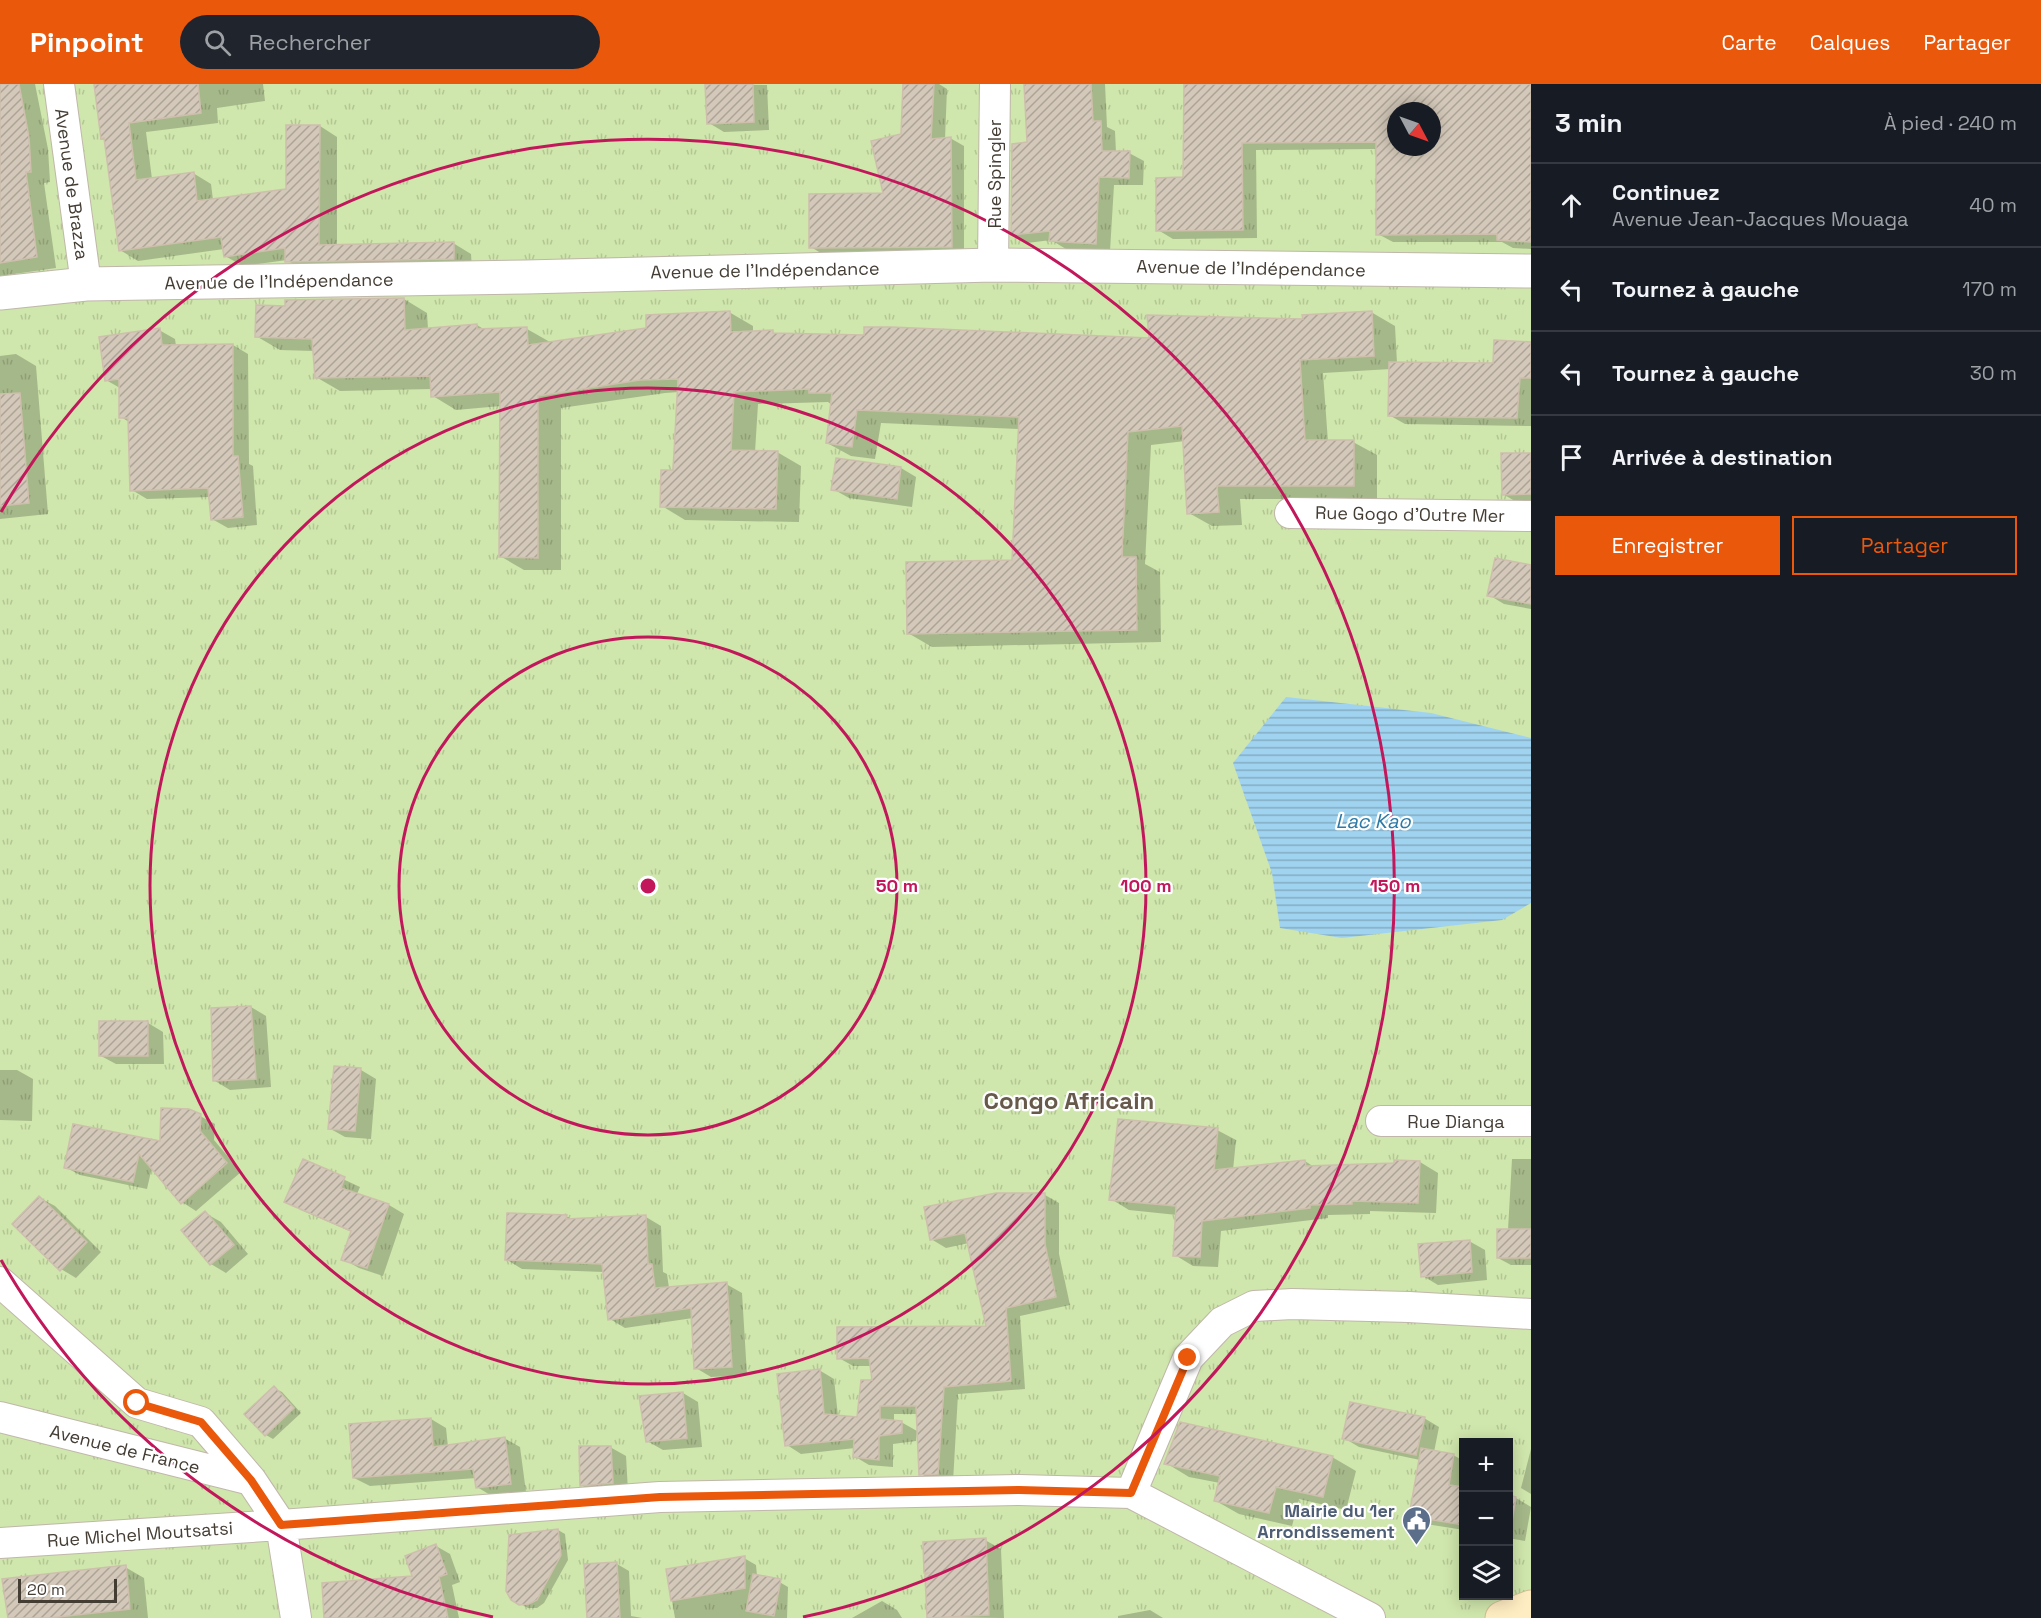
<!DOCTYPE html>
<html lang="fr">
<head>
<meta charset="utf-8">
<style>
	:root { --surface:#171b24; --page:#20242c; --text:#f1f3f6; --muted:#9ea1a6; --line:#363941; --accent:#ea580c }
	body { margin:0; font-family:"Space Grotesk",sans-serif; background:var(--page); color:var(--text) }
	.controls { position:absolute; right:18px; bottom:18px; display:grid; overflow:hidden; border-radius:0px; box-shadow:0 3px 15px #0003 }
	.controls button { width:54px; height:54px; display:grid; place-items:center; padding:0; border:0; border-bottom:2px solid var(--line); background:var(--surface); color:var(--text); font:30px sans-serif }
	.compass { position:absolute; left:1387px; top:18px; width:54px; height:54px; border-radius:50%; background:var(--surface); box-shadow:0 3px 15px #0003; rotate:131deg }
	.scale { position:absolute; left:18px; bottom:15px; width:99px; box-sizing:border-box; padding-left:6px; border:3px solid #443d34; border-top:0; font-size:16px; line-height:21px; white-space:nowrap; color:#443d34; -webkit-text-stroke:4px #fff; paint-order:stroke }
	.stop { position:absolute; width:18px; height:18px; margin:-14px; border:4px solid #ea580c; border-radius:50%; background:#fff }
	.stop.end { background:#ea580c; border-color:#fff; box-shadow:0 2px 6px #0008 }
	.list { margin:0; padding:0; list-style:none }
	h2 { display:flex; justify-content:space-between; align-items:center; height:78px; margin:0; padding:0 24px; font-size:26px }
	h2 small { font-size:20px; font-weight:400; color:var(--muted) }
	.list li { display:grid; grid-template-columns:39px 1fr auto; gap:18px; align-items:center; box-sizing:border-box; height:84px; padding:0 24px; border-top:2px solid var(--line) }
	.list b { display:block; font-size:22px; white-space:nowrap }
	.list p { margin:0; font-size:20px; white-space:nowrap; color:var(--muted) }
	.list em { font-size:20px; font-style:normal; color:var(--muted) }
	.actions { display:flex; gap:12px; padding:18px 24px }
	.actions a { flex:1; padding:14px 0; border:2px solid var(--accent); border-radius:0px; text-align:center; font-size:21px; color:var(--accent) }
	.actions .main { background:var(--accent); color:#fff }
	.icon { flex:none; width:33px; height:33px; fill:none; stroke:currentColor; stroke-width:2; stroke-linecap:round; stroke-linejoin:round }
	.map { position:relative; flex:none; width:1531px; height:1534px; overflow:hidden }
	header { display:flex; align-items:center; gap:36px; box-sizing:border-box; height:84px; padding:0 30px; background:var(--accent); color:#fff }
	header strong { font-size:28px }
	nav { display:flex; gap:33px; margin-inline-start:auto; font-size:21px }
	.search { width:420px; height:54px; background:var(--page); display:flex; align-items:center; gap:15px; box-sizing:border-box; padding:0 21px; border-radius:33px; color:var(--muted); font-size:22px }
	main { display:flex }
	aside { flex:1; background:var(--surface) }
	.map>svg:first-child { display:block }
	.grass { fill:url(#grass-tufts); fill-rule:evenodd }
	.water { fill:url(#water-rules) }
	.shadow { fill:#0003; fill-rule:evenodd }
	.building { fill:url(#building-hatch); stroke:#cebfad; stroke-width:1.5; fill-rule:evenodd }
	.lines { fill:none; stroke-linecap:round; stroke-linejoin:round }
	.minor-casing { stroke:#c0b7aa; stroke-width:32 }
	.tertiary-casing { stroke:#c0b7aa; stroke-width:35 }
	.secondary-casing { stroke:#d2be94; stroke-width:35 }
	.minor { stroke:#fff; stroke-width:30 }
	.tertiary { stroke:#fff; stroke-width:33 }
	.secondary { stroke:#feecc2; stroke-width:33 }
	.route { stroke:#ea580c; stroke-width:8 }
	.ring { fill:none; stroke:#c2185b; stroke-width:3 }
	.labels { text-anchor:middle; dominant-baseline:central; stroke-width:4.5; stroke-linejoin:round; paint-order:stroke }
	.street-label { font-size:18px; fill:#443d34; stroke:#fff }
	.service-label { font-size:18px; font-weight:bold; fill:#4e5e75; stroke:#fff; text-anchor:end }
	.water-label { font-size:20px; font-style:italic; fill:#2d7aa6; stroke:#fff }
	.district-label { font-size:24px; font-weight:bold; fill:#675a4b; stroke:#fff }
	.centre { fill:#c2185b; stroke:#fff; stroke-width:3 }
	.ring-label { font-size:18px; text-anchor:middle; font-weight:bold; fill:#c2185b; stroke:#fff; stroke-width:4.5; stroke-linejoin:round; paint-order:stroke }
</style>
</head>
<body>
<header>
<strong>Pinpoint</strong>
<div class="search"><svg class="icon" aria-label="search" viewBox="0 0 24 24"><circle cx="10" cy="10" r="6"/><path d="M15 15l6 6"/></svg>Rechercher</div>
<nav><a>Carte</a><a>Calques</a><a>Partager</a></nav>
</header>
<main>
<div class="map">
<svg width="1531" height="1534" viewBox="0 0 1531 1534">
	<defs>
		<pattern id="grass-tufts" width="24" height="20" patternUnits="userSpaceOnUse" patternTransform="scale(1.5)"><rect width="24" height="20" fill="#cfe6ac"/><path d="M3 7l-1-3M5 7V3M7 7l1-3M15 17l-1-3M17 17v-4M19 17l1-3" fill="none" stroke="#b3c695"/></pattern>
		<pattern id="water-rules" width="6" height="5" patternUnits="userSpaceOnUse" patternTransform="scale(1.5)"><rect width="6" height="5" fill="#a0d3ef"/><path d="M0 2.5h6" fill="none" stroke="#84acc2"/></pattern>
		<pattern id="building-hatch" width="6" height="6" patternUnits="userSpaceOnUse" patternTransform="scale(1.5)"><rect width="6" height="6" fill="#d3c8b9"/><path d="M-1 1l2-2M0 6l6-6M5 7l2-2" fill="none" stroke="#ada497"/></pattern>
	</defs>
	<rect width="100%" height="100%" fill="#f2ede4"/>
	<path class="grass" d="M0,0H1531V1534H0ZM1396,27H1432V63H1396ZM1464,1358H1508V1512H1464Z"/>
	<path class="water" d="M1286,613L1431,629L1531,654V819L1502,836L1342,854L1280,844L1272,789L1233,679Z"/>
	<path class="shadow" d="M0,0H35L48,65L50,98L44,99L56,184L0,192Z
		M95,0H263L265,17L217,24L218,39L146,48L152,95L193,89L211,100L213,116L287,106L320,42L337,53V162L453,159L471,170L472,185L305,188L287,176L243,182L225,172L224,165L138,177L120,166L106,56L102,54Z
		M707,0L767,1L769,46L724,48L709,39Z
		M905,0H939L947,5L945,55L950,54L964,62V170L824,171L811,163L885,110L902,51Z
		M1026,0H1105L1107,43L1115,47L1116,69H1129L1144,77L1143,101H1114L1110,167L1066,165L1051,156L1027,159L1012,150L1028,60Z
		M1185,0H1531V165L1513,164L1502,158H1393L1378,150L1377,65L1256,66L1257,154L1173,155L1158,146L1185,95ZM1396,27H1432V63H1396Z
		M404,215L427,229L428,245L477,241L485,246L527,245L550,258L648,246L729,228L753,242V248H772L778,251L1150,255L1371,228L1395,242L1397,279L1494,281L1530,260L1531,256V342L1405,340L1389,331L1391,285L1323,289L1328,358H1353L1377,371V415H1240L1242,441L1212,442L1189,429L1185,357L1151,361L1145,480L1160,488L1161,558L932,563L908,549L1013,477L1020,345L881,339L875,375L851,372L827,359L832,321L828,318L758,320L755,368H777L801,382L799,438L685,436L662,422L675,387L679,308L665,309L561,324V486H524L500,472L501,322L456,326L433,312L432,305L340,307L316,293L314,267L280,266L256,252L286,224Z
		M159,246L175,255L176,262L233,261L248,270L249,380L253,382L257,441L228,444L212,435L210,413L147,415L132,406L129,338L121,333L120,304L106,296Z
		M16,270L36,282L48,430L0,435V272Z
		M1503,371H1531V419H1518L1503,410Z
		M837,376L901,384L916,393L912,423L849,414L833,405Z
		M1496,476L1531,482V525L1504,520L1489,511Z
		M251,923L266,932L271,1003L230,1006L215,997Z
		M148,939L163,948L164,980H116L101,972Z
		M0,986H17L33,995L32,1037L0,1036Z
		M361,986L376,995L371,1055L345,1053L329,1044Z
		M200,1032L215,1040L214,1056L241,1088L196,1127L182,1118L152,1083L147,1105L80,1091L65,1083L161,1059Z
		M1217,1046L1236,1056L1233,1086L1305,1077L1314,1083L1420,1078L1438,1089L1436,1129L1370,1127V1130L1328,1131V1134L1221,1147L1218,1183L1193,1182L1175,1171L1177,1131L1129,1126L1111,1115Z
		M1512,1075H1531V1181H1511L1498,1174L1508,1146Z
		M304,1077L360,1103L357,1110L389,1121L404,1130L383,1192L359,1184L343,1175L352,1148L301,1126L286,1117Z
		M1045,1111L1059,1119V1170L1070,1221L1020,1232L1025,1305L958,1310L953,1398H935L921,1390L918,1330H894V1338H901L917,1347L916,1357L893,1360V1383L869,1381L854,1372L855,1364L801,1370L787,1361L819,1286L834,1295L838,1332L858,1334L873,1298L871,1282H853L839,1274L987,1243L969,1159L946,1164L931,1155Z
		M40,1114L55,1122L101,1168L76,1194L61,1185Z
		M205,1129L221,1138L248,1170L226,1189L211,1180Z
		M566,1132L573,1136L646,1133L661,1142L663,1188L667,1190L669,1204L726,1200L742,1209L747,1291L711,1293L696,1284L693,1234L625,1244L610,1235L604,1188L522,1185L507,1176Z
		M1469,1157L1485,1166L1487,1196L1438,1201L1423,1192Z
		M274,1304L282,1308L301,1329L273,1355L266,1351Z
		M683,1309L698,1318L702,1363L663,1366L647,1357Z
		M1424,1334L1439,1343L1434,1368L1453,1371L1464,1377V1446L1426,1440L1411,1431L1420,1376L1359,1363L1344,1354Z
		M431,1335L446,1344L448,1363L504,1354L520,1363L526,1408L492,1412L477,1403L476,1394L370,1402L354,1394Z
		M610,1363L626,1372L628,1407L597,1410L581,1401Z
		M1531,1365V1410L1521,1404Z
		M1332,1373L1356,1387L1346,1426L1299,1415L1292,1442L1239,1430L1216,1417L1220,1399L1189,1393L1166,1379Z
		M1508,1413L1516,1414L1531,1423L1525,1457L1508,1454Z
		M558,1446L565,1450L568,1476L544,1519L537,1524H528L512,1515Z
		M985,1456L1001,1465L1004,1534L928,1533L930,1490L926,1488Z
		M436,1462L450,1470L460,1498L452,1501L459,1534H326L324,1500L414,1494Z
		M744,1474L756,1481L757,1492L776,1496L788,1503L787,1534H675L667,1487Z
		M617,1480L629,1487L631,1532L642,1534H588L586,1482Z
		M125,1483L144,1494L148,1534H10L4,1496Z
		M882,1517L897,1526L902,1534H852Z
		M1150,1526L1163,1534H1118V1532Z"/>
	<path class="building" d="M0,0H19L29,53L31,88H26L37,173L0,179Z
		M94,0H198L201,29L129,39L136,96L194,88L197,117L286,105V41H320L319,161L454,158V175L285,178V164L224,173L221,153L119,167L104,54L101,55Z
		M705,0H753L754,38L707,40Z
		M903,0H934L931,55L951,53L952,163L809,164V110L883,109L871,57L901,50Z
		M1024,0H1091L1093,37H1101L1102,67H1130L1129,94L1099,93L1096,160L1049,157L1050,147L1011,151L1012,60L1027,58Z
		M1184,0H1531V158L1497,156V150L1376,151V58L1242,59L1243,146L1156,147V94L1183,93ZM1396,27H1432V63H1396Z
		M404,214L405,246L477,240V245L527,243L528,261L646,244V231L730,227L731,248L773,246V249L864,251V243H891L1149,254L1147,231L1303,235L1302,231L1372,227L1374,272L1300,276L1305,356H1354V402H1217L1219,428L1187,430L1182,342L1128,348L1122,473H1136L1137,546L907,550L906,478L1012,476L1019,333L857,326L852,363L826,359L832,309H809V305L734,308L731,366L778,367L776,425L660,423L661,386H673L678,295L640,296L538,312V474L499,473L500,308L431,313L430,292L315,294L312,255L255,253L256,221L285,222V216Z
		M160,244L162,261L233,260V372H238L243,433L211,436L208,404L130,407L128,334H119V295L105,297L99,253Z
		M1494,256L1531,258V294H1520L1517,334L1388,332L1389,278L1493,279Z
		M20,309L29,419L0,422V310Z
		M1501,369H1531V410L1502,411Z
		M836,374L901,383L897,415L831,406Z
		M1495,474L1531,481V520L1487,512Z
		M251,922L256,995L213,997L211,924Z
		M99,937H148V972H99Z
		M334,982L361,984L355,1047L328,1045Z
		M161,1024L189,1025L201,1030L200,1047L227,1079L181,1120L139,1070L133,1098L64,1084L73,1040L160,1057Z
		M1118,1035L1218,1044L1214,1086L1305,1076L1306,1082L1394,1079V1076L1420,1077L1418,1119L1352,1117V1120L1310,1121V1124L1202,1137L1200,1173L1173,1172L1176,1122L1109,1116Z
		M303,1075L345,1093L341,1104L389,1120L367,1184L341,1176L351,1147L284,1118Z
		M996,1109H1045V1160L1056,1213L1006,1224L1011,1297L944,1303L938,1390L919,1391L916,1322H880V1335L902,1337V1349L879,1352V1376L853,1373L854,1355L785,1362L777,1290L820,1285L824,1330L857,1333L861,1296H872L869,1274L837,1275V1243L986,1242L965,1149L930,1156L924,1123Z
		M39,1112L87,1158L60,1187L12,1140Z
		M205,1127L234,1161L210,1181L181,1146Z
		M507,1129L567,1131L566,1135L646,1131L648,1180H652L655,1204L727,1198L732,1283L694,1285L691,1224L608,1236L602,1180L505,1176Z
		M1497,1145H1531V1174H1497Z
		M1470,1156L1472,1188L1421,1193L1418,1160Z
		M274,1302L294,1324L265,1352L244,1330Z
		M683,1308L687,1354L646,1358L639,1312Z
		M1350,1318L1425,1333L1416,1371L1342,1355Z
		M431,1334L433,1363L505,1353L511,1400L476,1404L473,1385L353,1394L349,1340Z
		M1180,1338L1333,1372L1323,1413L1276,1403L1269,1429L1214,1417L1220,1392L1164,1380Z
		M579,1362H611L613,1399L580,1402Z
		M1421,1364L1454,1370L1449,1401L1464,1403V1441L1409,1432Z
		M1509,1411L1516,1413L1510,1449H1509Z
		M558,1445L561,1471L537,1516L529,1520L519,1521L511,1516L506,1507L509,1451Z
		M986,1454L989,1531L927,1534L925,1491L928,1489H924L923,1458Z
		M436,1460L447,1490L439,1493L448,1534H324L322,1499L412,1492L405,1472Z
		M745,1472V1504L671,1517L666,1485Z
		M617,1478L620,1534H587L584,1480Z
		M126,1481L130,1525L49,1534H8L2,1495Z
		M753,1490L781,1495L774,1532L746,1527Z"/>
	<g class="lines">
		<defs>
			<path id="minor" d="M59,0L86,200
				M993,181L995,0
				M1290,429L1531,432
				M1381,1037H1531
				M0,1198L137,1319L201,1338L251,1396L281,1441L296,1534
				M0,1333L251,1396
				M1131,1409L1188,1274L1222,1238L1254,1222L1292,1220L1409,1223L1531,1230
				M0,1459L281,1441L660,1413L1019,1406L1131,1409L1370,1534"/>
			<path id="tertiary" d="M0,209L86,200L526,193L993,181L1531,187"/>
			<path id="secondary" d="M1502,1534L1531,1523"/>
		</defs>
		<use href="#minor" class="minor-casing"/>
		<use href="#tertiary" class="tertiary-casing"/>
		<use href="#secondary" class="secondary-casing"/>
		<use href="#minor" class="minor"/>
		<use href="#tertiary" class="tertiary"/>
		<use href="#secondary" class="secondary"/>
	</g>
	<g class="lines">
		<path class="route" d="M137,1319L201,1338L251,1396L281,1441L660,1413L1019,1406L1131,1409L1188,1274"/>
	</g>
	<g class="ring">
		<circle cx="648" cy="802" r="249"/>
		<circle cx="648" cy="802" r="498"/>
		<path d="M493 1533A747 747 0 0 1 1 1176M1 428A747 747 0 1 1 803 1533"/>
	</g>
	<defs>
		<symbol id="civic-pin" viewBox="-11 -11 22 30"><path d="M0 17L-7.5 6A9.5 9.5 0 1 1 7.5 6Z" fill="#5c6f8a" stroke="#fff"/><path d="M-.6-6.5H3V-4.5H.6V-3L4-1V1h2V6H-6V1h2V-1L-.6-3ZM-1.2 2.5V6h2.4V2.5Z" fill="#fff"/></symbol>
	</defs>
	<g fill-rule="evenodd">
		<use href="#civic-pin" x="1400" y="1420" width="33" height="45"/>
	</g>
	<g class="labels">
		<g class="street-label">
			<text transform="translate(994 90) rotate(-90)">Rue Spingler</text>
			<text transform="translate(72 100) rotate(82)">Avenue de Brazza</text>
			<text transform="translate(1251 184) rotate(1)">Avenue de l'Indépendance</text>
			<text transform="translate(765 186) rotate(-1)">Avenue de l'Indépendance</text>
			<text transform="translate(279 197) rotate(-1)">Avenue de l'Indépendance</text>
			<text transform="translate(1410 430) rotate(1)">Rue Gogo d'Outre Mer</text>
			<text x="1456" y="1037">Rue Dianga</text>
			<text transform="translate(125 1365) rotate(14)">Avenue de France</text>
			<text transform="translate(140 1450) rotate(-4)">Rue Michel Moutsatsi</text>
		</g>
		<g class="service-label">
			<text x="1395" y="1426">Mairie du 1er<tspan x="1395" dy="21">Arrondissement</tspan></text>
		</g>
		<g class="water-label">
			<text x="1373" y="737">Lac Kao</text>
		</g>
		<g class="district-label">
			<text x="1069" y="1016">Congo Africain</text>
		</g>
	</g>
	<circle cx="648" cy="802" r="9" class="centre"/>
	<g class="ring-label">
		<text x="897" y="808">50 m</text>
		<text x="1146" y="808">100 m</text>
		<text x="1395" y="808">150 m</text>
	</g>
</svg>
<div class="controls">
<button>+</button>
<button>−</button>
<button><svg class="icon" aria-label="layers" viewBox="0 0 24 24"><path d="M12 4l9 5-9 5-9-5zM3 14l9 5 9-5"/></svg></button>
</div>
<svg class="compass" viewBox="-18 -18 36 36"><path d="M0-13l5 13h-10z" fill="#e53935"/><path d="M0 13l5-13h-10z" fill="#9ea1a6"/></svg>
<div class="scale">20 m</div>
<div class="stop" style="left:137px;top:1319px"></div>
<div class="stop end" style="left:1188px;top:1274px"></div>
</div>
<aside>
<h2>3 min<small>À pied · 240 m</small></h2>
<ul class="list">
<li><svg class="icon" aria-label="ahead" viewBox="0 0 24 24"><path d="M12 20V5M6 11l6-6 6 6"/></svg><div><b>Continuez</b><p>Avenue Jean-Jacques Mouaga</p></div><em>40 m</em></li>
<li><svg class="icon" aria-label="left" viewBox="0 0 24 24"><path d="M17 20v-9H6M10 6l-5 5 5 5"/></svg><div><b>Tournez à gauche</b></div><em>170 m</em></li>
<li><svg class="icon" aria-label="left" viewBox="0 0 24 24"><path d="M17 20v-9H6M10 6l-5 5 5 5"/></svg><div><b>Tournez à gauche</b></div><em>30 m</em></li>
<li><svg class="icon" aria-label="arrive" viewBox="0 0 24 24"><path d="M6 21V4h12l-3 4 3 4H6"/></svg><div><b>Arrivée à destination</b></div></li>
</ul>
<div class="actions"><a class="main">Enregistrer</a><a>Partager</a></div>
</aside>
</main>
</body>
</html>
